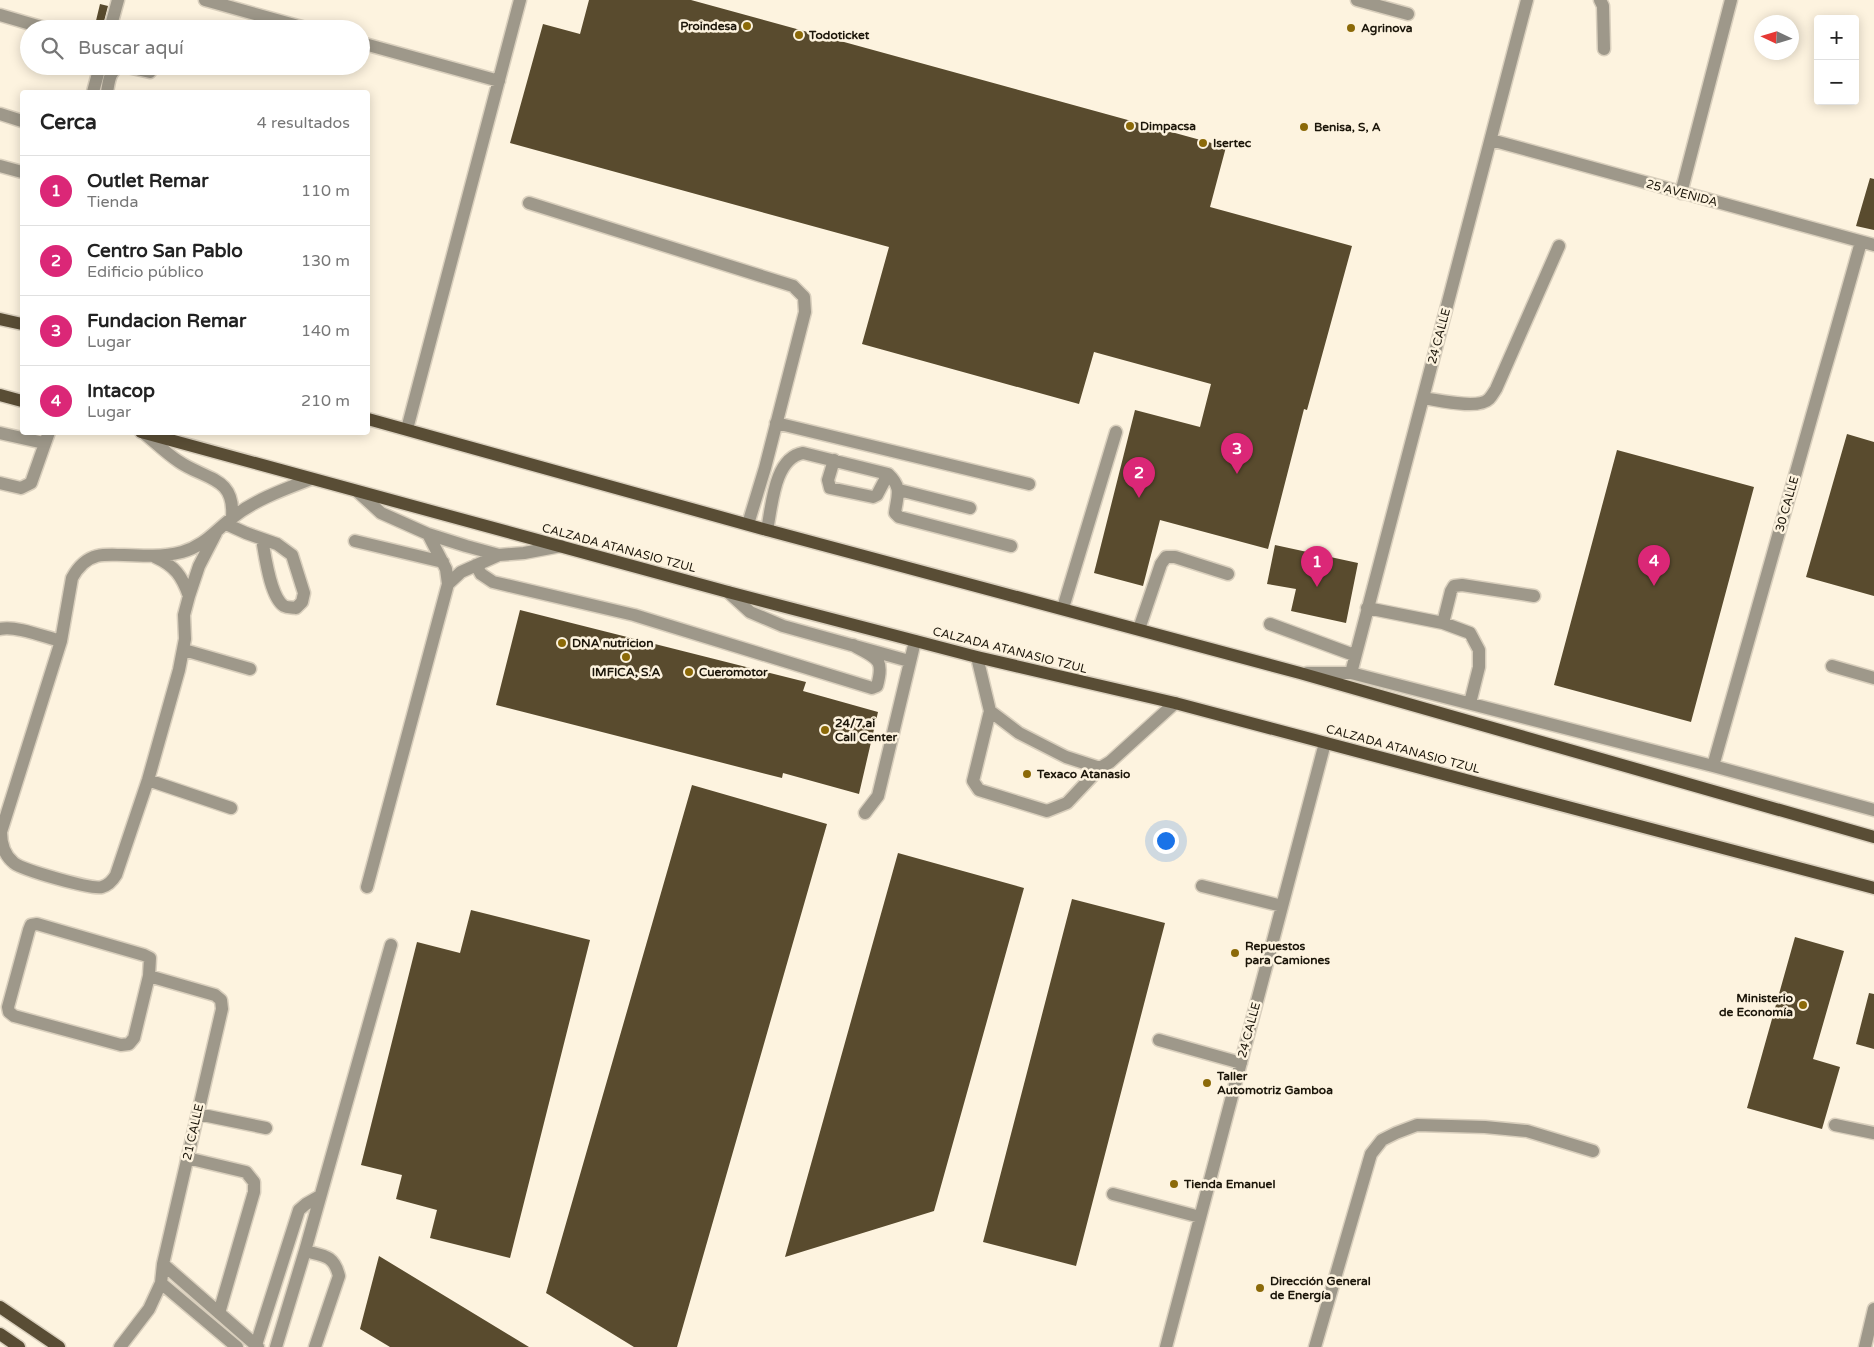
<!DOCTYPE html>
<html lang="es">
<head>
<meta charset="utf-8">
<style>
	:root { --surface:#fff; --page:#f2f2f2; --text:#222; --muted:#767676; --line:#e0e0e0; --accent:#db2777 }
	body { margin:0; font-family:"Varela Round",sans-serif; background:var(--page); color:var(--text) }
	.controls { position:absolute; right:15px; top:15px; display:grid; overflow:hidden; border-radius:5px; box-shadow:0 2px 12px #0003 }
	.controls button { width:45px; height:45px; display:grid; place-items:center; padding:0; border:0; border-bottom:1px solid var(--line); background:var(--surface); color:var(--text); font:25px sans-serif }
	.compass { position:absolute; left:1754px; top:15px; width:45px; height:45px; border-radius:50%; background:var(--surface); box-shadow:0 2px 12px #0003; rotate:274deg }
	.you { position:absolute; left:1165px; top:840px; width:18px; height:18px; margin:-12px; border:4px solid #fff; border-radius:50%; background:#1a73e8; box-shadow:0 0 0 8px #1a73e833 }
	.badge { display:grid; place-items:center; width:32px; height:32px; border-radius:50%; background:var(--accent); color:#fff; font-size:16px; font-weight:700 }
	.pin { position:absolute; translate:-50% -41px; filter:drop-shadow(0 1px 2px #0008) }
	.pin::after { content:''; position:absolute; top:26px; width:18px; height:15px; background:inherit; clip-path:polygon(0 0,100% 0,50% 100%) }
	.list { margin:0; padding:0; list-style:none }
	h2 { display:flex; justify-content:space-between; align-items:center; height:65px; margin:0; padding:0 20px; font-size:21px }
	h2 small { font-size:16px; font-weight:400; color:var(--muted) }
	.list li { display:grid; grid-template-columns:32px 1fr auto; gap:15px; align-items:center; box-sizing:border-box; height:70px; padding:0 20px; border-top:1px solid var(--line) }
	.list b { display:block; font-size:19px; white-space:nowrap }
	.list p { margin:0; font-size:16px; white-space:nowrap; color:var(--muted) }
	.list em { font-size:16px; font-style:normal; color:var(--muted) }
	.icon { flex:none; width:28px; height:28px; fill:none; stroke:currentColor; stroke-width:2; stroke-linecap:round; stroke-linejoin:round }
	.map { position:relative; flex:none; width:1874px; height:1347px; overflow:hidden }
	.search { position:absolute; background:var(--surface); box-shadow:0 2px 12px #0003; left:20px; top:20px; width:350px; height:55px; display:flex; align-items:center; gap:12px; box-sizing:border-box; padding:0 18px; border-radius:28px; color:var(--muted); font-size:19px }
	.panel { position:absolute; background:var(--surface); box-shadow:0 2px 12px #0003; left:20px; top:90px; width:350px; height:345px; border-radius:5px }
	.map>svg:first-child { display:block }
	.building { fill:#594b2e }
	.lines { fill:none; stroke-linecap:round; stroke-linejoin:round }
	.minor-casing { stroke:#d9cfbd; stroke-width:15 }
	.major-casing { stroke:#d9cfbd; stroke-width:15 }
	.minor { stroke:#9e988a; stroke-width:12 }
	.major { stroke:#594d35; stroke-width:12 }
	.poi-dot { fill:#8b6908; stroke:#fdf3df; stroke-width:2 }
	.labels { text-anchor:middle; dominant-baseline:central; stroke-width:5; stroke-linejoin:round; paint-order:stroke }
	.poi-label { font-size:12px; font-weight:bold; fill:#1b1509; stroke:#fdf3df; text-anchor:start }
	.street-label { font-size:12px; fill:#1b1509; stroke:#fdf3df }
</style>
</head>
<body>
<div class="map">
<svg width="1874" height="1347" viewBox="0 0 1874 1347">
	<rect width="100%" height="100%" fill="#fdf3df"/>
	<path class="building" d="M589,0H691L1226,147L1210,207L1352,246L1307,410L1304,409L1268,549L1160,520L1143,586L1094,573L1135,410L1200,427L1211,384L1094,352L1079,404L862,344L889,247L510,143L543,24L580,34Z
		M100,4L108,6L102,29H94Z
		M1870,178L1874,179V230L1856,226Z
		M1847,434L1874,442V596L1806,577Z
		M1617,450L1754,487L1691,722L1554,685Z
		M1275,545L1358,563L1346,623L1291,611L1296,589L1267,584Z
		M520,610L806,682L803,691L878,712L859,794L783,773L782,778L496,705Z
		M692,785L827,824L677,1347H634L546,1293Z
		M898,853L1024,888L934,1211L785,1257Z
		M1072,899L1165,923L1076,1266L983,1242Z
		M471,910L590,940L510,1258L430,1238L437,1210L396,1199L402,1175L361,1165L417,942L460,953Z
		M1795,937L1844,951L1813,1059L1840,1067L1822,1129L1747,1108Z
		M1869,993L1874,994V1049L1856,1044Z
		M379,1256L529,1347H390L360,1329Z"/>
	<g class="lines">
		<defs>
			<path id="minor" d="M205,0L309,29
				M1357,0L1408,14
				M1600,0L1603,6L1604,49
				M0,15L48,29
				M110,29L118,0
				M361,43L499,81
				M123,66L150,72
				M93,92L100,66
				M107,92C109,82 109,70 121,66
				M0,114L22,121
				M1491,140L1874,245
				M0,166L22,172
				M1681,193L1731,0
				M529,203L793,286L804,297L805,312L765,468L748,524
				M1423,398C1438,400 1478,410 1489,399C1492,396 1494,392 1496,389L1559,246
				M776,423L1029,484
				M407,429L520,0
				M0,433L44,443
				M145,434C156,443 166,453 178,461C205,480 235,476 232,517
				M834,460L828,480L830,488L873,497L877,495L888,474
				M0,483L21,488L31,483L49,432
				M899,490L970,508
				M358,492L381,513L428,534L466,546L499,555L524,553L561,546
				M226,524L246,533L277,544L292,555L304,593L302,602L296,608C292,607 288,608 284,606C270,597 265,555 262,539
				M767,530C772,506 774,458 803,453L888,474C903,488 897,496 895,513L899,517L1011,546
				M216,533L199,566L189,596L184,615L185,639L179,670L148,780L116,875C113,880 109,885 102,887C92,890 23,870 14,863C4,855 1,844 1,832L61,641L72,578C78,567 85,559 97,556C106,554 115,555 124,555C143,556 163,557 182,552C204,546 215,531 232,518C254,500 285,489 311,479
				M355,541L443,562
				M155,557C175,566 182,576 189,596
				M476,565L481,574L493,582L634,615L872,688L877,686C885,657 876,659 853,645
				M448,584L461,572L499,555
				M728,592L750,612L783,626L909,661
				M1063,608L1116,432
				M1367,608L1443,623L1470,633L1479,650V667L1470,703
				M1443,623L1451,591L1454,586L1462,585L1534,596
				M1270,624L1354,655
				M0,629C15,625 45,637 61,641
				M1139,629L1161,564L1166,557H1175L1228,574
				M184,650L250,669
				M977,657L990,711L973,781L979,790L1047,811L1067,803L1100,768L1110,762L1175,703
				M1832,666L1874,678
				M1307,673H1351L1713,766L1874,810
				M1351,673L1527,0
				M990,711L1019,733L1066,757L1100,768
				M1713,766L1861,242
				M148,780L231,808
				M865,813L878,796L915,641
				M1202,886L1282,906
				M367,887L448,584L446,569L428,534
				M37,924L144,955L150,958L149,976L134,1038L129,1044L121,1045L14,1016L9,1012L8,1007L29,930L31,925Z
				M149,976L215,995L221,1000L222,1009L163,1264L161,1283L237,1347
				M1159,1040L1241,1063
				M198,1114L266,1128
				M1835,1125L1874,1133
				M187,1158L246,1172L254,1182V1192L219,1313
				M1113,1194L1200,1217
				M305,1251L391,945
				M163,1264L258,1347
				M256,1345L299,1210L306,1204L320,1196
				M120,1347L149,1309L161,1283
				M276,1347L305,1251C324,1256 334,1255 339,1276L315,1347
				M1166,1347L1325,743
				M1315,1347L1371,1154L1382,1140L1396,1133L1417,1125L1485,1127L1527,1131L1593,1151
				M1865,1347L1874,1309"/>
			<path id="major" d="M0,319L22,324
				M0,395L22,401
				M368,419L767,530L1300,673L1874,837
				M141,432L728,592L977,657L1175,703L1874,888
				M0,1307L59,1347
				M0,1334L19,1347"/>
		</defs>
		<use href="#minor" class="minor-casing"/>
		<use href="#major" class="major-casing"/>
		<use href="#minor" class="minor"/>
		<use href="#major" class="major"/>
	</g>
	<g class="poi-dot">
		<circle cx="747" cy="26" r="5"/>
		<circle cx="1351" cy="28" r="5"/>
		<circle cx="799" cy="35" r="5"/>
		<circle cx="1130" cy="126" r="5"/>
		<circle cx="1304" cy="127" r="5"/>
		<circle cx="1203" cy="143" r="5"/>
		<circle cx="562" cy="643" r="5"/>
		<circle cx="626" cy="657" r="5"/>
		<circle cx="689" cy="672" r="5"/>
		<circle cx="825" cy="730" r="5"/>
		<circle cx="1027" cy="774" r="5"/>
		<circle cx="1235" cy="953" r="5"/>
		<circle cx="1803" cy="1005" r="5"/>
		<circle cx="1207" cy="1083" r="5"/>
		<circle cx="1174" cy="1184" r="5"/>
		<circle cx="1260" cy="1288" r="5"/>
	</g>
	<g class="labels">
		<g class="poi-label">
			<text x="737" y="26" text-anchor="end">Proindesa</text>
			<text x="1361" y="28">Agrinova</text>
			<text x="809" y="35">Todoticket</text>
			<text x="1140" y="126">Dimpacsa</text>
			<text x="1314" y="127">Benisa, S, A</text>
			<text x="1213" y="143">Isertec</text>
			<text x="572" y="643">DNA nutricion</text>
			<text x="626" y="672" text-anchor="middle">IMFICA, S.A</text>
			<text x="699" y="672">Cueromotor</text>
			<text x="835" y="723">24/7.ai<tspan x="835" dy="14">Call Center</tspan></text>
			<text x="1037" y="774">Texaco Atanasio</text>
			<text x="1245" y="946">Repuestos<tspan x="1245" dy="14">para Camiones</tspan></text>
			<text x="1793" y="998" text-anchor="end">Ministerio<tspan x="1793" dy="14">de Economía</tspan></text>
			<text x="1217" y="1076">Taller<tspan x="1217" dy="14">Automotriz Gamboa</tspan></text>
			<text x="1184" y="1184">Tienda Emanuel</text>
			<text x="1270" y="1281">Dirección General<tspan x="1270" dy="14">de Energía</tspan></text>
		</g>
		<g class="street-label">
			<text transform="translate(1682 193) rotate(15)">25 AVENIDA</text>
			<text transform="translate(1439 336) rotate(-75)">24 CALLE</text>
			<text transform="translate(1787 504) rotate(-74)">30 CALLE</text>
			<text transform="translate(619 548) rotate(15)">CALZADA ATANASIO TZUL</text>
			<text transform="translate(1010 650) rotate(14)">CALZADA ATANASIO TZUL</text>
			<text transform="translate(1403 749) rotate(15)">CALZADA ATANASIO TZUL</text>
			<text transform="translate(1249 1030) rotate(-75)">24 CALLE</text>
			<text transform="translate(193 1132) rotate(-77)">21 CALLE</text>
		</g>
	</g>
</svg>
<div class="controls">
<button>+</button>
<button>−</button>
</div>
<svg class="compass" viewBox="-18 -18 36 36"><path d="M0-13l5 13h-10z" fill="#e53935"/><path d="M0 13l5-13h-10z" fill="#767676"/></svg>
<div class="you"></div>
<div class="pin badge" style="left:1317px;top:587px">1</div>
<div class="pin badge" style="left:1139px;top:498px">2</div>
<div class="pin badge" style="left:1237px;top:474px">3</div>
<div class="pin badge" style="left:1654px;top:586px">4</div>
<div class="search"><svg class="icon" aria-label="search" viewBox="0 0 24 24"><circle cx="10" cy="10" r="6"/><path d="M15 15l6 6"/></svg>Buscar aquí</div>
<section class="panel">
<h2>Cerca<small>4 resultados</small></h2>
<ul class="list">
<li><span class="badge">1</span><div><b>Outlet Remar</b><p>Tienda</p></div><em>110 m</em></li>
<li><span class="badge">2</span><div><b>Centro San Pablo</b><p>Edificio público</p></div><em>130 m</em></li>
<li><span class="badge">3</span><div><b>Fundacion Remar</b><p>Lugar</p></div><em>140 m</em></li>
<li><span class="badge">4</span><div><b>Intacop</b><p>Lugar</p></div><em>210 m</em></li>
</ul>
</section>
</div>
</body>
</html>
